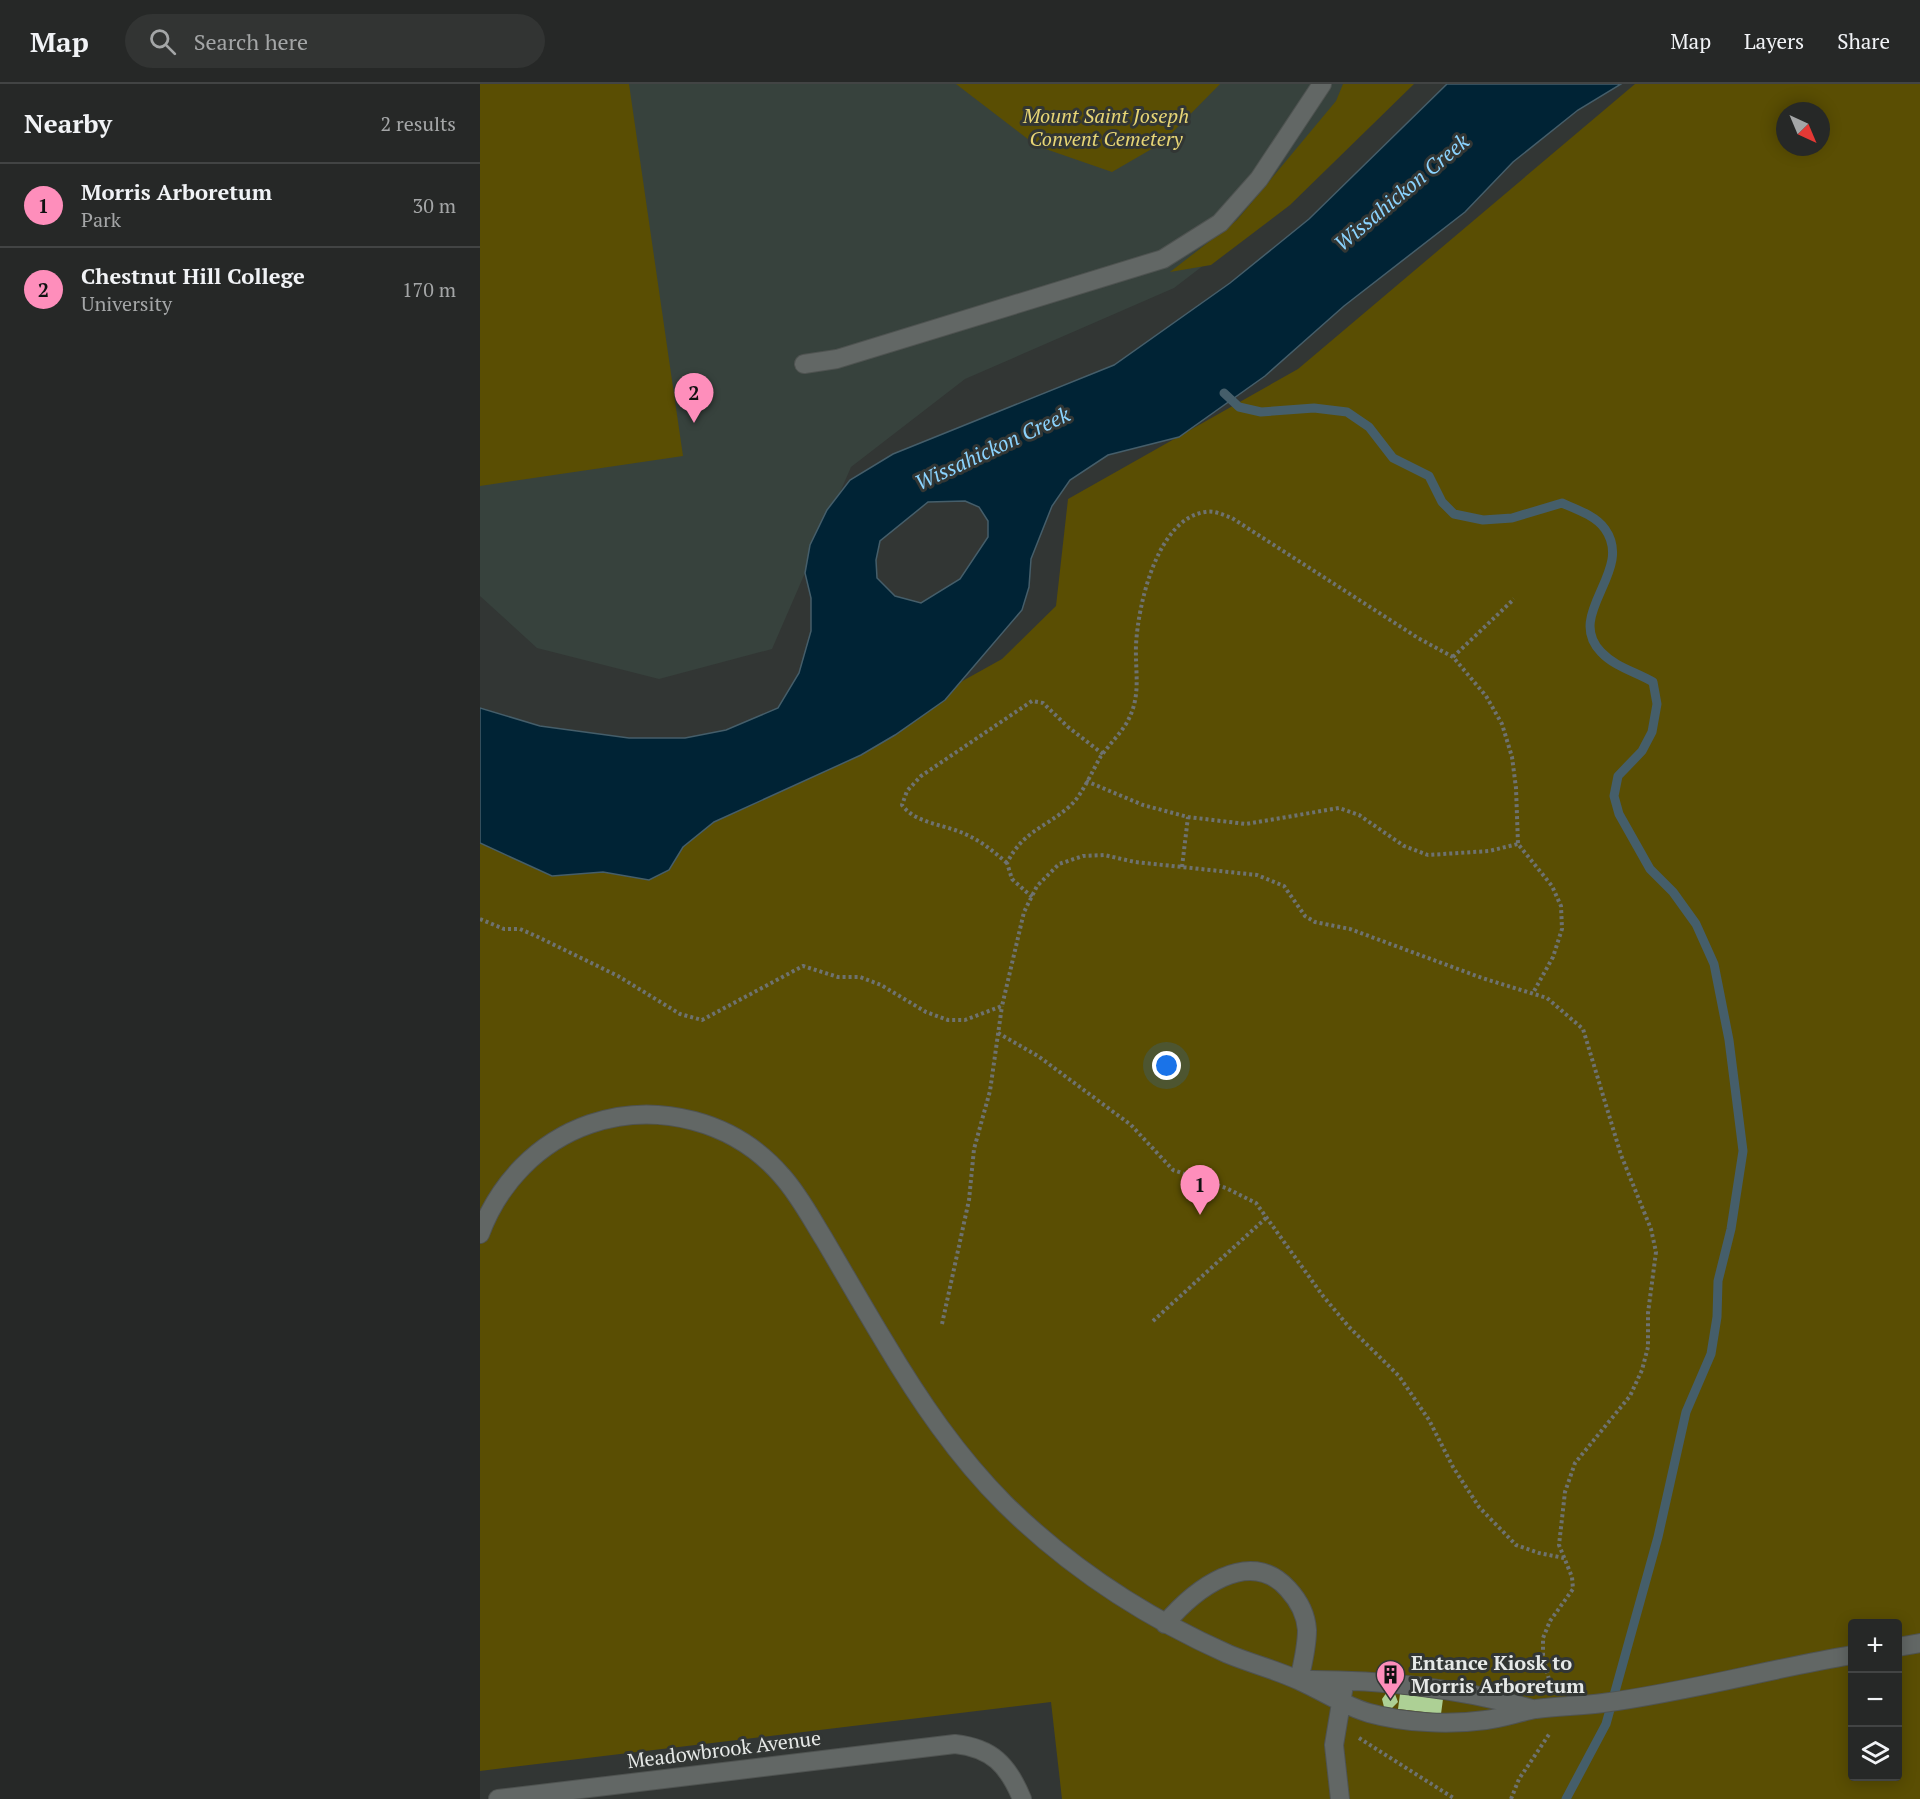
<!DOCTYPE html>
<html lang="en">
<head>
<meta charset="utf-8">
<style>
	:root { --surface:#262827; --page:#323433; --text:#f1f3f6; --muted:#a4a6a7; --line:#424444; --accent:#fe8ebb }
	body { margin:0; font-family:"PT Serif",serif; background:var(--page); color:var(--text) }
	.controls { position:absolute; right:18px; bottom:18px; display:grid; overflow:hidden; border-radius:6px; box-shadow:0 3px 15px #0003 }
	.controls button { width:54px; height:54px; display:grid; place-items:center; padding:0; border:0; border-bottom:2px solid var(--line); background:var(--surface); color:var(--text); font:30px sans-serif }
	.compass { position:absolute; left:1296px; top:18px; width:54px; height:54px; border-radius:50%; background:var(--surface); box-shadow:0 3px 15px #0003; rotate:136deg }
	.you { position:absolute; left:687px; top:982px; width:21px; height:21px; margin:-15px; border:4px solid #fff; border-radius:50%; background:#1a73e8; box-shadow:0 0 0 9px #1a73e833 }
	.badge { display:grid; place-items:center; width:39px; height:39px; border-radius:50%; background:var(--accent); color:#111; font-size:20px; font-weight:700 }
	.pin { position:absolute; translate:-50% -50px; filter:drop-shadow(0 2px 3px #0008) }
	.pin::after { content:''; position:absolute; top:32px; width:21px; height:18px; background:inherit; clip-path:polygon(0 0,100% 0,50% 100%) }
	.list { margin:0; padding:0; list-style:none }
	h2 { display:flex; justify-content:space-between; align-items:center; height:78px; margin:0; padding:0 24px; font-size:26px }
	h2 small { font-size:20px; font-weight:400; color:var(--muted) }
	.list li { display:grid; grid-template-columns:39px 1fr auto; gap:18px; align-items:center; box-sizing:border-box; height:84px; padding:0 24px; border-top:2px solid var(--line) }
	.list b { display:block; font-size:22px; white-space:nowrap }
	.list p { margin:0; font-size:20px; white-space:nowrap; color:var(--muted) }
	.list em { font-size:20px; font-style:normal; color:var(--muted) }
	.icon { flex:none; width:33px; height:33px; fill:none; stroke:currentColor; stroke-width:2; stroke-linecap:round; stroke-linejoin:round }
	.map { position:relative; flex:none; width:1440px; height:1715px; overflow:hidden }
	header { display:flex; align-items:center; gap:36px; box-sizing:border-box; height:84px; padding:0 30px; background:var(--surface); border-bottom:2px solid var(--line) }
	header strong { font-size:28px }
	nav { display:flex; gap:33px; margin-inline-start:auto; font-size:21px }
	.search { width:420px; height:54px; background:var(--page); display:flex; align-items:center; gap:15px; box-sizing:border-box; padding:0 21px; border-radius:33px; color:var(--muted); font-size:22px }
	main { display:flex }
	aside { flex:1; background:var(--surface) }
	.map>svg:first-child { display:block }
	.built { fill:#37423d }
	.green { fill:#5a4e03; fill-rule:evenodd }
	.water { fill:#002335; stroke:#455e6a; stroke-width:1.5; fill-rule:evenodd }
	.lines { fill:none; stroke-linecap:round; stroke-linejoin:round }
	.stream { stroke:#455e6a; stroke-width:9 }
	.building { fill:#add095 }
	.minor-casing { stroke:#4f5351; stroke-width:20 }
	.path { stroke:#6e7270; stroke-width:4; stroke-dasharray:3 3; stroke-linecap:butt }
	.minor { stroke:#626765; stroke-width:18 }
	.labels { text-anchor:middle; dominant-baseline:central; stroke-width:6; stroke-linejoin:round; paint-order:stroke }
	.park-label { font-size:20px; font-style:italic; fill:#e7d575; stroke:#323634 }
	.poi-label { font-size:20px; font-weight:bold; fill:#e6e9e7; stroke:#323634; text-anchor:start }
	.street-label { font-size:20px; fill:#e6e9e7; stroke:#323634 }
	.water-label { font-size:21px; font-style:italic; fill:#8bd3fe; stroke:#323634 }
</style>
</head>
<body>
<header>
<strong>Map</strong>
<div class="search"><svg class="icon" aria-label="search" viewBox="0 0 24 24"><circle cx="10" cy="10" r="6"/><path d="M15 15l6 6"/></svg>Search here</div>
<nav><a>Map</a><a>Layers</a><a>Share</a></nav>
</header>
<main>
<aside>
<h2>Nearby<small>2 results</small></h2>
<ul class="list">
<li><span class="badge">1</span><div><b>Morris Arboretum</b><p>Park</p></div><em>30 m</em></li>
<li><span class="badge">2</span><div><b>Chestnut Hill College</b><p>University</p></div><em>170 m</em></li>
</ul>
</aside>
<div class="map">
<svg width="1440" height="1715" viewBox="0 0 1440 1715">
	<rect width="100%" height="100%" fill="#323634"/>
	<path class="built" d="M0,0H921L780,138L694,204L485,295L371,383L292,565L179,595L57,564L0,512Z"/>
	<path class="green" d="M0,0H149L203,372L0,402Z
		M476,0H740L682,59L632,88L557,62Z
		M863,0H934L810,121L731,181L690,188L757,136L856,17Z
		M1155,0H1440V1715H582L571,1618L0,1687V682L380,654L522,575L576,522L588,415L818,285ZM1305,27H1341V63H1305ZM1372,1540H1418V1692H1372Z"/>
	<path class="water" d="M967,0H1141L1098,26L1033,78L985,128L864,222L785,292L699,353L628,371L590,396L572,422L551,475L549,503L542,526L465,616L415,651L381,671L234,738L203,763L189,786L169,796L123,788L72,792L0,759V624L60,642L149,654H205L246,646L298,624L319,589L331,547V514L325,489L330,461L347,426L370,396L413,370L634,281L750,199L829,135ZM485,417L499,423L508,437V453L480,495L441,519L415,512L397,494L396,476L400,457L448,418Z"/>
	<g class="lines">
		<path class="stream" d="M744,309L759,323L781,328L834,324L867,328L889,343L913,374L949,392L962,418L974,430L1003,436L1032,434L1082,419C1096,425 1116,432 1125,445C1155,487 1084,530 1121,568C1135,583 1156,588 1173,598L1177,620L1172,648L1162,667L1138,692L1134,712L1139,730L1170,785L1193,808L1216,840L1234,880L1249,956L1263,1067L1251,1145L1238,1197L1237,1233L1231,1270L1206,1328L1178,1453L1126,1640L1086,1715"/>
	</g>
	<path class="building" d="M907,1608L915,1610L918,1618L912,1624L904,1623L902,1615Z
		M920,1610L963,1615L961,1630L918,1625Z"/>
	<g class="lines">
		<defs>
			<path id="minor" d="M324,280L357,275L683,175L740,139L779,95L842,0
				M0,1150C19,1099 58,1058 110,1040C177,1017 255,1037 302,1092C319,1111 331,1134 344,1155C364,1189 384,1224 404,1257C439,1316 477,1372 525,1420C590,1484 665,1533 748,1570C772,1580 797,1586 820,1597C843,1607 864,1622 889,1629C925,1639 969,1641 1006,1636C1023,1634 1039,1628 1056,1625C1078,1622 1101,1622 1123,1619C1207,1608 1289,1585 1372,1571
				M685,1540C713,1507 769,1461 808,1505C819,1517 826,1530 827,1546C827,1563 823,1579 819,1596
				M1418,1563L1440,1559
				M821,1596C896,1595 980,1604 1052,1625
				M18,1715L475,1660C512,1664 528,1681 542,1715
				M860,1715L854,1661L863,1607"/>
		</defs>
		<use href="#minor" class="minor-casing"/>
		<path class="path" d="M973,573L1034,515
			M606,697L663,721L708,733L766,740L859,724L879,731L924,762L948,771L1009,767L1038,760
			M527,779C513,767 501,757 485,750C464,740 436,740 422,721L427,707L441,692L552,617L563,619L588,643L623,670
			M702,783L708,733
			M552,813L532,795L527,779C543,747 565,744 590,722C603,710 612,687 621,672C629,661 639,651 646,640C662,613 655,590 656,561C658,521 677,435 725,428C734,426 743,431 752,434L938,554L973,573L1006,612L1022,640L1032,673L1036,704L1038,760L1072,802L1081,822L1082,845L1073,873L1053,909
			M0,835L24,845H40L56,852L138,892L200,930L222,936L323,882L358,893H380L401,901L446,928L468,936H485L522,922L544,828L557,802L579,780L603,772L624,771L655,778L777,791L804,802L825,832L835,838L870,845L1002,894L1067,914L1103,945L1141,1071L1171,1145L1176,1168L1168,1229V1263L1162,1286L1150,1312L1095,1379L1085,1408L1079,1461L1092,1493L1093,1505L1070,1537L1063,1554V1573L1070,1599
			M518,949L558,972L651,1041L693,1086L746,1104L776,1119L843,1212L869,1243L919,1292L949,1336L973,1383L999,1423L1036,1461L1059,1469L1084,1474
			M673,1237L787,1133
			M462,1240L489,1116L494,1065L510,1007L522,922
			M879,1654L975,1715
			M1031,1715L1039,1695L1070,1649"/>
		<use href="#minor" class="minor"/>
	</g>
	<defs>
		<symbol id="building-pin" viewBox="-11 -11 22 30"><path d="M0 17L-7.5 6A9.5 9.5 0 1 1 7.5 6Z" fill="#fe8ebb" stroke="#323634"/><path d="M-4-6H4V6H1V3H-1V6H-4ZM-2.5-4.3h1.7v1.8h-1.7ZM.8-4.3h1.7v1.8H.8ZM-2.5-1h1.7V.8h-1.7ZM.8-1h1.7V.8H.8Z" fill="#111"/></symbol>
	</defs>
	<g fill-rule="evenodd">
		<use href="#building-pin" x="894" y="1574" width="33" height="45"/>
	</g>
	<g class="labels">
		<g class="park-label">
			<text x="626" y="31">Mount Saint Joseph<tspan x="626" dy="23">Convent Cemetery</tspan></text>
		</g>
		<g class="poi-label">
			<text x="931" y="1578">Entance Kiosk to<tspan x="931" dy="23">Morris Arboretum</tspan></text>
		</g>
		<g class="street-label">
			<text transform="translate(244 1665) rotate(-7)">Meadowbrook Avenue</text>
		</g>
		<g class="water-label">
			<text transform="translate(921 108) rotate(-40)">Wissahickon Creek</text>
			<text transform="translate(512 364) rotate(-25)">Wissahickon Creek</text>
		</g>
	</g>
</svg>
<div class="controls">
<button>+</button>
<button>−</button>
<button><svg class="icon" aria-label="layers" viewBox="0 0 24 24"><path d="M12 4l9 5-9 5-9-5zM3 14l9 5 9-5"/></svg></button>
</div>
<svg class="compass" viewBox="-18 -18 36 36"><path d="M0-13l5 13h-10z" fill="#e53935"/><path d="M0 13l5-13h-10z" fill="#a4a6a7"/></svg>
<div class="you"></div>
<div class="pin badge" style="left:720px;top:1131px">1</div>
<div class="pin badge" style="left:214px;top:339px">2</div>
</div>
</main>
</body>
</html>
